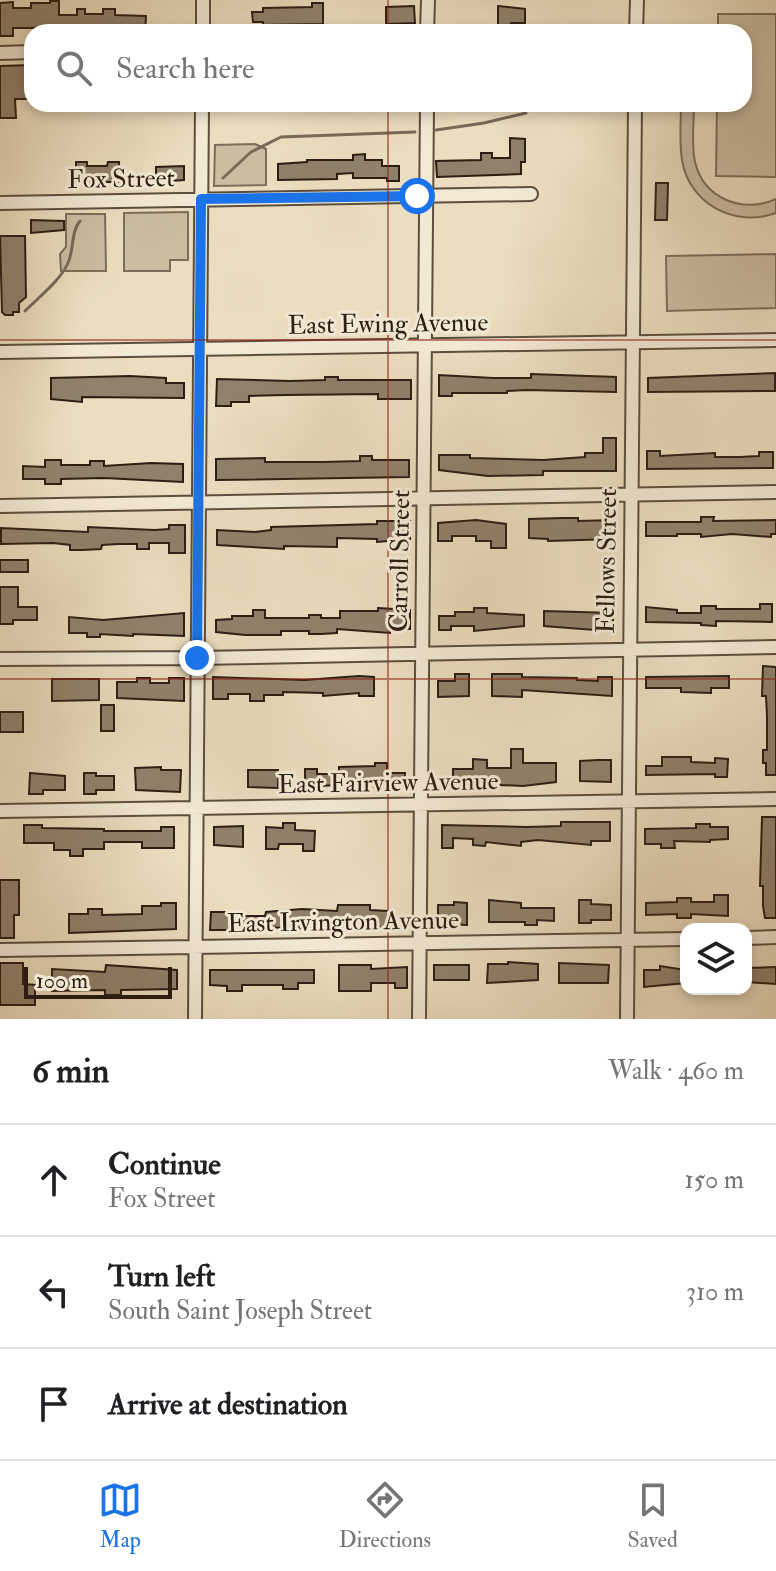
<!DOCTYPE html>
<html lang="en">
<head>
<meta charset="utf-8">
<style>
	:root { --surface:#fff; --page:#f2f2f2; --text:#202124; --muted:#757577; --line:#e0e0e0; --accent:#1a73e8 }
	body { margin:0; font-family:"IM FELL Double Pica",serif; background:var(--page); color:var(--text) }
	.controls { position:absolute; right:24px; bottom:24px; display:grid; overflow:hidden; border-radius:16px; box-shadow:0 4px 12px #0003 }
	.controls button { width:72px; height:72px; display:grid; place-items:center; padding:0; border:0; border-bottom:2px solid var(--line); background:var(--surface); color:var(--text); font:40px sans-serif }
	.scale { position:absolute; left:24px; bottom:20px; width:148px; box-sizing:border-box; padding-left:8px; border:4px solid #2d1e13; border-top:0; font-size:22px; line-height:28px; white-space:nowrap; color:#2d1e13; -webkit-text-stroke:6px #f2e9d5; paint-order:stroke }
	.stop { position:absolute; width:24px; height:24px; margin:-18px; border:6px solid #1a73e8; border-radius:50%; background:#fff }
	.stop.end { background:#1a73e8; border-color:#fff; box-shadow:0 2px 8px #0008 }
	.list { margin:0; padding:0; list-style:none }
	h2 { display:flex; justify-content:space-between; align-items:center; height:104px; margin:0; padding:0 32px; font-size:34px }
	h2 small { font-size:26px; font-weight:400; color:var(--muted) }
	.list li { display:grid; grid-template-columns:52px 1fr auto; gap:24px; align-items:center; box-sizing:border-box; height:112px; padding:0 32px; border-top:2px solid var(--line) }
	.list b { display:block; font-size:30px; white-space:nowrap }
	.list p { margin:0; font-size:26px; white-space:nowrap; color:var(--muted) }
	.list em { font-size:26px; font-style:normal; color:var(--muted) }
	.icon { flex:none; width:44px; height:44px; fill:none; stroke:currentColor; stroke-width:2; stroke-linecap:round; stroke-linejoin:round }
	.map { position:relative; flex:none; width:776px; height:1019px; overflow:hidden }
	.search { position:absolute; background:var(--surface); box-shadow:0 4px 12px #0003; left:24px; right:24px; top:24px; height:88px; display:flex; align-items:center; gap:20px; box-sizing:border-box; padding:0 28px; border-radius:24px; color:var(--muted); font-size:30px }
	.sheet { height:440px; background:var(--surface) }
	nav { display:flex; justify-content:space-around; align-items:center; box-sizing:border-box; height:112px; border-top:2px solid var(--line); background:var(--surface); font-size:22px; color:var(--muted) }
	nav a { display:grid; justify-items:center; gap:4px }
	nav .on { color:var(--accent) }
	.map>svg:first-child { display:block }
	.green { fill:#cbbda2; stroke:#7c6e5a; stroke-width:2 }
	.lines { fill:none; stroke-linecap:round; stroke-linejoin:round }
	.stream { stroke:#786a57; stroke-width:3 }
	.building { fill:#90816c; stroke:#2d1e13; stroke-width:2 }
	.minor-casing { stroke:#5c4e3e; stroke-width:16 }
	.minor { stroke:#f2e9d5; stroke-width:12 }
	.route { stroke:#1a73e8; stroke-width:10 }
	.grid { fill:none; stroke:#8f2418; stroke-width:2; stroke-opacity:0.55 }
	.labels { text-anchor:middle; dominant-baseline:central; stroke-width:6; stroke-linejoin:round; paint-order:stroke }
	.street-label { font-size:26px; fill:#2d1e13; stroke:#f2e9d5 }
</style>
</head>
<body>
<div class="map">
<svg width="776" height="1019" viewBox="0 0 776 1019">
	<rect width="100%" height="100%" fill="#ebddbf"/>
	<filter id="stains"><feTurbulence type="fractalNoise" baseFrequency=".0025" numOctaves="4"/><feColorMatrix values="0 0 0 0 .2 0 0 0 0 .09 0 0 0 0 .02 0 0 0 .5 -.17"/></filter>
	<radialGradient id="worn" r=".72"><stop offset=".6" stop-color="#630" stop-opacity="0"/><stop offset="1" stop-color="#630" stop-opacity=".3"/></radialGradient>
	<path class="green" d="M718,14H776V177L716,176L717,104H744V32H718Z
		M681,104H694C694,123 691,143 695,162C704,199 743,214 776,199V213C735,228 689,204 682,160C679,142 681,122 681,104Z
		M255,144L266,149V185L214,186L215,145Z
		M188,212V260H170V271H124V213Z
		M66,214H105L106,271H61L60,254L66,247Z
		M776,254V308L667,311L666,256Z"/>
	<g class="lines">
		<path class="stream" d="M436,130L484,123L526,113
			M223,178L251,152L281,137L415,132
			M25,311C39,297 60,281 68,263C74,250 71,231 80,221"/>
	</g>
	<path class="building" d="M50,1H59V15H77V9H85V14H103V9H115V15L146,16L145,32H103V30L35,32V28H13V36H0V3L13,2V8H31V3H50Z
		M312,3H323V24L263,25V22H253L252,12H263V8L312,7Z
		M414,6L415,23L386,24V7Z
		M498,6L525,9V23H511V27H498Z
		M32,65V99H15L16,118H0V66Z
		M510,138L525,139V162H521V174L437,177L436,161L481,160V153H492V158H510Z
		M365,154V160H382V166H399V181H387V178H353V173L337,174V179L278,180V164L307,162V160H353V155Z
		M76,162H87V166H107L108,162H119L118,182H76Z
		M184,166V180L156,182V167Z
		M656,183H668L667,220H655Z
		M31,220L64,221V230L31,233Z
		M0,236H25L26,297L19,303V312H13V315H5L2,312Z
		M775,373V391L648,392V378Z
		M531,374L616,377V392L526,390L507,391V393H452V396H439V375L493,378H531Z
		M130,376L166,378V383H184V398L82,397V402L51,399V378Z
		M325,377H338V380H411V399H378V394L285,395L249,396V402H231V406H216L217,379L290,381L325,380Z
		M603,438H616V471H543V475L488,476L439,470V455H470V458L543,460L585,457V453H603Z
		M647,451H660V456L715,453V457H740L759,456V452H773V468L647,469Z
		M360,456H372V460H409V477L216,480V459L265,458V462H323L360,461Z
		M45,460H61V465H90V461H104V466L151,463L183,464V482L104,478L61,479V484H45V479H23V466L45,467Z
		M701,517H714L713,521L776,520V534H771V537L732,534L701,537V534H677V536H646V522H701Z
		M562,518H578V521L614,520V539L548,541V539L529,538V519Z
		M476,520L506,524V548H491V541H476V536H452V541H438V523Z
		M377,521H410V539L377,542V539L337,538V547L284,546V549L217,545V530L255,532L271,530V527L377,524Z
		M169,525H185V553H169V543H149V549H137V544H118L102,545L101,549L82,550H70V545L53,543L1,544V528L88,532V527L155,530L169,529Z
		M0,560H28V572H0Z
		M0,587H18V607H37V620H13V624H0Z
		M760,604H772V622L716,621V626L701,625V623L646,622V607L677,610V613H701V606H716V609H760Z
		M378,608L410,610V629L390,628V633L337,629V633L321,634H309V631H281V635H245L216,632V620L232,619V616H253V610H265V618H309V615H321V618H340V611H378Z
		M474,608H487V613L524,615V626L474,631V626H451V630H439V616H455V612H474Z
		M544,611L613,613V626H595V630L582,629L544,626Z
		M184,613V636L133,634V636L100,634V637H87V633H69V617L103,620Z
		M763,666L776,667V775H766V763H763V750H767V716L766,696H762Z
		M455,674H469V696L438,697V681H455Z
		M492,674H522V677L577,678V680L598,681V677H612V696L522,690V697L492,696Z
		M359,676L374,677V696H359V693L323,696V693L283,692V695H264V701H250V694H228V699H213V677L304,680Z
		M729,676V688H711V693L681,692V688H646V677Z
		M137,678H150V683H169V678H184V701L117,698V682H137Z
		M52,679H99V700L52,701Z
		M101,705H114V731H101Z
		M0,712H23V732H0Z
		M511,749H523V763H556V782L523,786L453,783V769H473V759L487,760V768H511Z
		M662,757H691V762L715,763V758L728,759L727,777H715V774L646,775V766H662Z
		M598,760H611V782L580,781V761Z
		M375,763H387V773H405L404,788L374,787V780H352V784L305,787V769H317V774H339V767L375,766Z
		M161,767V770H181L180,792L136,790L135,768Z
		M248,770H278V788L248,787Z
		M30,773L65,776V790H43V794H29Z
		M84,773H96V776H114V790H96V794H84Z
		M762,817H776V918H765L763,906V886H760Z
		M561,822H610V841H591V845L538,840L521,842V846L486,842L485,846L473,845V839L453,838V848H442V825L526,827L561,826Z
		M283,823H295V830L315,831L314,851H303V844H279L278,849H266V827L283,828Z
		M696,824H710V827H728V839L710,840V842L674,841L675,848H661V844H645V829L696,828Z
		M24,825H42V828L104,829V831H161V827H174V848H142V842H104V849H83V856H70V850H54V843H24Z
		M243,826V847L214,845V827Z
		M0,880H19V915H14V938H0Z
		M714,895H728V916L691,914V918H677V914L646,915V903L677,902V898H691V902H714Z
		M489,900L521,903V908H554V921L537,920V925H525V922H489Z
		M579,900H591V904L611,905V920H591V923H579Z
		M454,902L467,903V925L438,924V905H454Z
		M161,903H176V929L69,933V914H88V909H102V915L142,914V906H161Z
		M338,905H370V910L388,911V927L315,929L261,927V930H210L211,912H242V916H265L266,912L302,909L337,911Z
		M508,962L538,964V980L487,983L488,964H508Z
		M0,963H23V984L35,985V1005H0Z
		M559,963L609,965L608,983H559Z
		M106,965L177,970V989L121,990V995H105V990L52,991V969L105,972Z
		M339,965H371V969L407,967V988H395V983H371V991H339Z
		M434,965H469V980H434Z
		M660,966L686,970V983L644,987V970H660Z
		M776,967V984L746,982V968Z
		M210,970H314V983H298V989H283V985H242V991H227V986L210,985Z"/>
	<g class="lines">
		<defs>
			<path id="minor" d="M203,32V0
				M427,32L428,0
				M636,32L637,0
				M0,53L32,52
				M0,203L531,194
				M0,352L776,340
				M0,506L776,492
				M0,659L197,658L776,647
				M0,811L776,799
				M746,938L776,937
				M0,950L686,939
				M195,1019L202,104
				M419,1019L427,104
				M627,1019L635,104"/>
		</defs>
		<use href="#minor" class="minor-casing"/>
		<use href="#minor" class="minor"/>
	</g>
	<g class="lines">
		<path class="route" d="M197,658L201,199L417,196"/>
	</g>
	<path class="grid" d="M388,0V32M388,104V1019M0,340H776M0,679H776"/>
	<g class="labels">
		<g class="street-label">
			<text transform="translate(121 179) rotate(-1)">Fox Street</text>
			<text transform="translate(388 324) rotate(-1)">East Ewing Avenue</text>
			<text transform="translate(400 561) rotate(-89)">Carroll Street</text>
			<text transform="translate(607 561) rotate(-89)">Fellows Street</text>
			<text transform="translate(388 783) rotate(-1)">East Fairview Avenue</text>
			<text transform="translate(343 922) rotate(-1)">East Irvington Avenue</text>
		</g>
	</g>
	<rect width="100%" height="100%" filter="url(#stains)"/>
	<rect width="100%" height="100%" fill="url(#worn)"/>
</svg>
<div class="controls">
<button><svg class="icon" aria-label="layers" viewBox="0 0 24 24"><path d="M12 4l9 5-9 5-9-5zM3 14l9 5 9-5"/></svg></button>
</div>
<div class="scale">100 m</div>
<div class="stop" style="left:417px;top:196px"></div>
<div class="stop end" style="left:197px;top:658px"></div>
<div class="search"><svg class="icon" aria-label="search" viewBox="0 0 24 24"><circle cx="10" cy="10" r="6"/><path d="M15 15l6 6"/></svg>Search here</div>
</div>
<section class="sheet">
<h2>6 min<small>Walk · 460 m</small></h2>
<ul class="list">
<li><svg class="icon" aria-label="ahead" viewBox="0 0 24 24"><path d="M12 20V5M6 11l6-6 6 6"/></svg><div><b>Continue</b><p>Fox Street</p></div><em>150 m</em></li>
<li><svg class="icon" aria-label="left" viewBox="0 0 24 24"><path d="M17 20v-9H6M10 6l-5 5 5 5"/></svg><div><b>Turn left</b><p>South Saint Joseph Street</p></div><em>310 m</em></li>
<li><svg class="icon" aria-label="arrive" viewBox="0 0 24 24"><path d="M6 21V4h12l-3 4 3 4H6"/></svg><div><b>Arrive at destination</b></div></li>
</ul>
</section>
<nav>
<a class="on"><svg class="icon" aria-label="map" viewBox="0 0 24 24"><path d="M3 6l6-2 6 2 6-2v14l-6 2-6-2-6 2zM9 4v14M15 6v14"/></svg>Map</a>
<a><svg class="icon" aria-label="directions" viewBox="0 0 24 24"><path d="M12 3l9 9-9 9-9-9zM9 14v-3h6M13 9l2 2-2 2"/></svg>Directions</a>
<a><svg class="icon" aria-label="saved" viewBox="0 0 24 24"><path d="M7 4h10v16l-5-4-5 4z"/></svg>Saved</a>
</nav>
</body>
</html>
